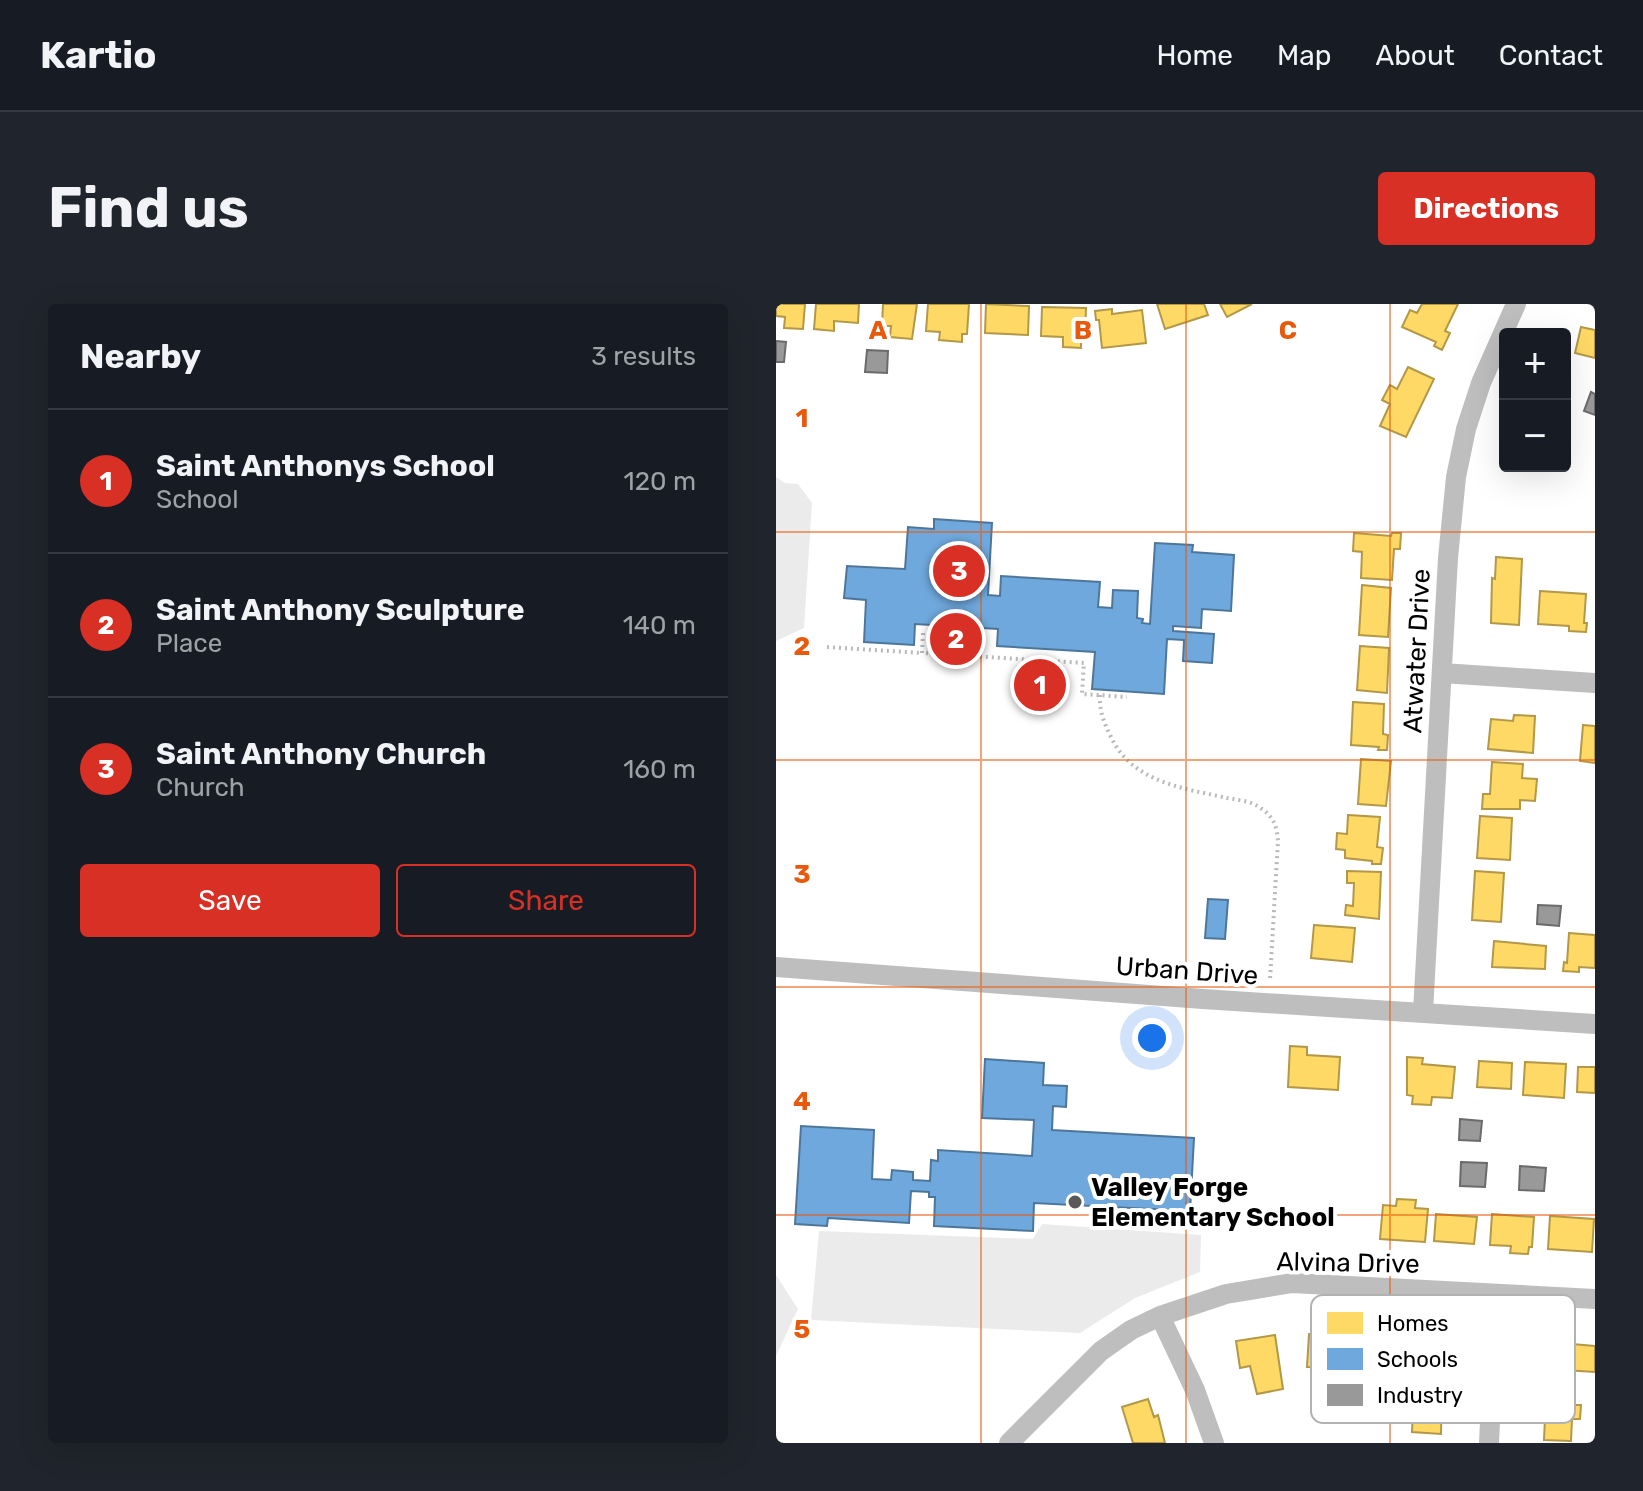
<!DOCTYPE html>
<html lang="en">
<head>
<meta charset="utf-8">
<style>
	:root { --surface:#171b24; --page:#20242c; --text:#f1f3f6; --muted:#9ea1a6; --line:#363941; --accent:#d93025 }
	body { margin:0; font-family:Rubik,sans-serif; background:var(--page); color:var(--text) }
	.controls { position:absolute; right:24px; top:24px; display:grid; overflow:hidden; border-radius:8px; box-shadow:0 8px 32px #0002 }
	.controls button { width:72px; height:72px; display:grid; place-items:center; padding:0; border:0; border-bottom:2px solid var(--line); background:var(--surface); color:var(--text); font:40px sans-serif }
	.you { position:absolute; left:376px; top:734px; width:28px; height:28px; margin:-20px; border:6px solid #fff; border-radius:50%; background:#1a73e8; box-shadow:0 0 0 12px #1a73e833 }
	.badge { display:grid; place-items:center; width:52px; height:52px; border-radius:50%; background:var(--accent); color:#fff; font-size:26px; font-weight:700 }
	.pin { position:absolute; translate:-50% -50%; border:4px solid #fff; box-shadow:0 2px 8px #0006 }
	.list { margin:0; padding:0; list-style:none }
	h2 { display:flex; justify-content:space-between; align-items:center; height:104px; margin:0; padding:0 32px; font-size:34px }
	h2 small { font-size:26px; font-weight:400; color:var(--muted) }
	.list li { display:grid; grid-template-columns:52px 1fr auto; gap:24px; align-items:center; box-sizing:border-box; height:144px; padding:0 32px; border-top:2px solid var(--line) }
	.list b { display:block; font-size:30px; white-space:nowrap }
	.list p { margin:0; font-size:26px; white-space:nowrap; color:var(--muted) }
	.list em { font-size:26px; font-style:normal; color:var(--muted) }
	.actions { display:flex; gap:16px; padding:24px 32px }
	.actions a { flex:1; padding:18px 0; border:2px solid var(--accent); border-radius:8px; text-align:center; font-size:28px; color:var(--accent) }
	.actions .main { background:var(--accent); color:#fff }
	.map { position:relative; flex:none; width:819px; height:1139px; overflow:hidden; border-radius:8px }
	header { display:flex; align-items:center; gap:48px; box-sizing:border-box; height:112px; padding:0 40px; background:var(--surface); border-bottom:2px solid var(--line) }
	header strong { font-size:38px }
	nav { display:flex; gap:44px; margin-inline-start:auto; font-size:28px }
	.intro { display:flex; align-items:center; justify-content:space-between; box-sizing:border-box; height:192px; padding:0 48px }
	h1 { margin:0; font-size:56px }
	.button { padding:20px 36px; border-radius:8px; background:var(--accent); color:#fff; font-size:28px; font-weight:700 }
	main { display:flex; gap:48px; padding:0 48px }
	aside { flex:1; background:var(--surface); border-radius:8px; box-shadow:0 8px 32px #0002 }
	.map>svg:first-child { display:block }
	.green { fill:#ebebeb }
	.homes { fill:#ffd966; stroke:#b29847; stroke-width:2 }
	.schools { fill:#6fa8dc; stroke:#4e769a; stroke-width:2 }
	.industry { fill:#999; stroke:#6b6b6b; stroke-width:2 }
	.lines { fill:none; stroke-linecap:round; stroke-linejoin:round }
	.path { stroke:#b9b9b9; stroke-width:4; stroke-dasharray:2 4; stroke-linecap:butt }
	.minor { stroke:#bebebe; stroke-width:20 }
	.grid { fill:none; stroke:#e8590c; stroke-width:2; stroke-opacity:0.55 }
	.poi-dot { fill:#595959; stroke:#fff; stroke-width:3 }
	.labels { text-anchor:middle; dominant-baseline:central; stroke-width:8; stroke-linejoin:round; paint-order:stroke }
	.street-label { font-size:26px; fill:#000; stroke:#fff }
	.poi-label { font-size:26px; font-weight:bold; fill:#000; stroke:#fff; text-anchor:start }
	.key { fill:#fff; stroke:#b2b2b2; stroke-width:2 }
	.key-label { font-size:22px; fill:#000 }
	.grid-label { font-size:26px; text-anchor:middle; font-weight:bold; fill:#e8590c; stroke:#fff; stroke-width:8; stroke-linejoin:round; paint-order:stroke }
</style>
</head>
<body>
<header>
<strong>Kartio</strong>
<nav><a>Home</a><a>Map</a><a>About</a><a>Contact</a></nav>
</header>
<div class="intro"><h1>Find us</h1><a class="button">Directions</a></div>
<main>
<aside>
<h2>Nearby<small>3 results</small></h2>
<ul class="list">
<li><span class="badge">1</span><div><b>Saint Anthonys School</b><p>School</p></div><em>120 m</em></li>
<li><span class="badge">2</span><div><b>Saint Anthony Sculpture</b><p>Place</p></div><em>140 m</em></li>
<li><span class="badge">3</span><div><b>Saint Anthony Church</b><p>Church</p></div><em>160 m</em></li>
</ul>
<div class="actions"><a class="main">Save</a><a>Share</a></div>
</aside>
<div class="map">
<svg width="819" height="1139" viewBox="0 0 819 1139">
	<rect width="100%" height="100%" fill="#fff"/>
	<path class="green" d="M0,173L9,179L22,180L36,199L28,324L0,337Z
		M266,920L425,931L424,968L359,994L304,1029L35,1016L43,927L257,935Z
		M0,971L22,1005L0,1052Z"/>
	<path class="homes" d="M0,0H29L27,25L8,24L9,13L0,12Z
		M40,0H83L82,19L58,17V27L38,25Z
		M107,0H141L136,35L114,33L115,22H106Z
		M152,0H193L191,30H186V38L163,36L164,28L150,27Z
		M210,0L253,2L252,31L209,29Z
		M381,0H428L432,11L389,25Z
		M444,0H476L451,13Z
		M646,0H682L669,27L674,29L666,46L658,42L660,38L626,23L634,6L641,9Z
		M266,3L310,4L309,34H305V44L287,43V33L265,32Z
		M336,5V10L366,6L370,39L326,44L323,16H320L319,7Z
		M805,23L819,26V54L799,49Z
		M632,63L658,75L630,133L604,122L614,100L606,96L614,81L621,85Z
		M578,229L615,232L616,229H625L624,245H618L616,276L585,274L586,248L577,247Z
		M720,253L746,255L743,321L715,319L716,274L719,275Z
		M586,281L615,284L612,333L583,331Z
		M764,287L810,290L808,319H811L810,328L793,327V322L762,320Z
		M584,342L613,344L611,389L581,386Z
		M577,398L608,400L607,430L612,431L611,446H602L603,443L575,441Z
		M738,411L759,412L757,449L712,445L715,415L737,417Z
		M807,421L819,422V459L804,457Z
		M585,455L615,457L610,502L582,500Z
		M716,458L747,460L746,474L761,475L759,497L744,496V505H706L707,490H714Z
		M572,511L604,513L601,543L607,544L605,560H596V557L569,554V546L560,545L561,529L571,530Z
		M704,512L736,514L734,556L701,554Z
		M571,567L605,568L603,615L569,611L570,601L577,602L578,579H571Z
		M699,567L728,569L725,618L696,616Z
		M538,621L579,624L576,658L535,654Z
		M793,629L819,631V664L803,663V668L787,667L788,658L791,659Z
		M718,637L770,642L769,665L716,663Z
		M514,742L531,743V751L564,753L562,786L512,783Z
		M631,753L647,754L646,760L679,763L676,794L656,793L655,801L636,800L637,792L631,791Z
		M703,757L736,759L735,785L701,783Z
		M749,758L790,760L788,794L747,791Z
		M802,763H819V789L801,788Z
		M621,895L640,896L639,904L652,905L649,938L604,935L607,901L620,902Z
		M660,910L701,913L698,940L658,937Z
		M716,910L758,913L756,943H753L752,950L734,949L735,942L714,941Z
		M774,912L818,915L816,948L772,945Z
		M533,1030L581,1035L579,1064L531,1063Z
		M499,1031L507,1085L481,1090L474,1062L464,1064L460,1037Z
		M773,1038L819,1042V1068L772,1065Z
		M639,1075L666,1077L665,1130L636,1128L637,1104L626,1103L627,1084L638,1085Z
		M770,1091L797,1093V1101H805L804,1115H796L795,1137L768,1136Z
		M372,1095L378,1113L382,1111L389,1139H357L346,1103Z"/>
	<path class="schools" d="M158,215L216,219L212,291L224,292L225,272L324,278L322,303L336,304L337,286L362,287L361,314L367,315L366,319L374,320L379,239L417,241L416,248L458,251L455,307L426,305L425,324L397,322V327L438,330L436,359L407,357L408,336L391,335L388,390L316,385L319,348L221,342L222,325L139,320L138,341L88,338L90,296L68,294L71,262L129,265L132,223L158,225Z
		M432,595L452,596L449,635L429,634Z
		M209,755L268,759L267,781L291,782L290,803L277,802L276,826L418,834L414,907L258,899L257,927L158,922L159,893H153V888L135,887L133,919L52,914L51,922L19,920L25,822L98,826L96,875L115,876L116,866L137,868V876L154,877L155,856L162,857V846L256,852L258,816L206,814Z"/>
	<path class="industry" d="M0,37L10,38L8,58H0Z
		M91,46L112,47L111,69L89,68Z
		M815,88L819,90V111L808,107Z
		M762,601L785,602L783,622L761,620Z
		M684,815L706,817L704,837L683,836Z
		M685,858L711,859L709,883L684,882Z
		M744,862L770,864L768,887L743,886Z"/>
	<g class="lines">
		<path class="path" d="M147,329L146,349L308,359L306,390L351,393
			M51,343L146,349
			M324,391C323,406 328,419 335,433C356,478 406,484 451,494C463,496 476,497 486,505C498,513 501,524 502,537L494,676"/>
		<path class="minor" d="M666,369L819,379
			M0,663L427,695L819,720
			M647,708L672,254L680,173L690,125L705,79L740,0
			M384,1012L419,1086L438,1139
			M233,1139L325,1047L355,1026L384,1012L450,990L516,979L819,995
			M713,1139L720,991"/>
	</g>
	<path class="grid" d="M205,0V1139M410,0V1139M614,0V1139M0,228H819M0,456H819M0,683H819M0,911H819"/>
	<circle class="poi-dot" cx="299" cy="898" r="8"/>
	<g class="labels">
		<g class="street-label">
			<text transform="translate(641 347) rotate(-87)">Atwater Drive</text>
			<text transform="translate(411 667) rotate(4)">Urban Drive</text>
			<text transform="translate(572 959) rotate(1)">Alvina Drive</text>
		</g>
		<g class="poi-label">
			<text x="315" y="883">Valley Forge<tspan x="315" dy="30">Elementary School</tspan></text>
		</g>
	</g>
	<rect x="535" y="991" width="264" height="128" rx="12" class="key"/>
	<rect x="551" y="1008" width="36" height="22" fill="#ffd966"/>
	<rect x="551" y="1044" width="36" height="22" fill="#6fa8dc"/>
	<rect x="551" y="1080" width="36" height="22" fill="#999"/>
	<g class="key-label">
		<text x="601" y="1027">Homes</text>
		<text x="601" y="1063">Schools</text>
		<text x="601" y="1099">Industry</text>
	</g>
	<g class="grid-label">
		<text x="102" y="35">A</text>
		<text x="307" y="35">B</text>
		<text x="512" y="35">C</text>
		<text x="26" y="123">1</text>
		<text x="26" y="351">2</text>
		<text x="26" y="579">3</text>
		<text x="26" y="806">4</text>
		<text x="26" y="1034">5</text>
	</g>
</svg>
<div class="controls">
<button>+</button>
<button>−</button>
</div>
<div class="you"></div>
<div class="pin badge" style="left:264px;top:381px">1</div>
<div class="pin badge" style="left:180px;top:335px">2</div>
<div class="pin badge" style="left:183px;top:267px">3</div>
</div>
</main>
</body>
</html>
